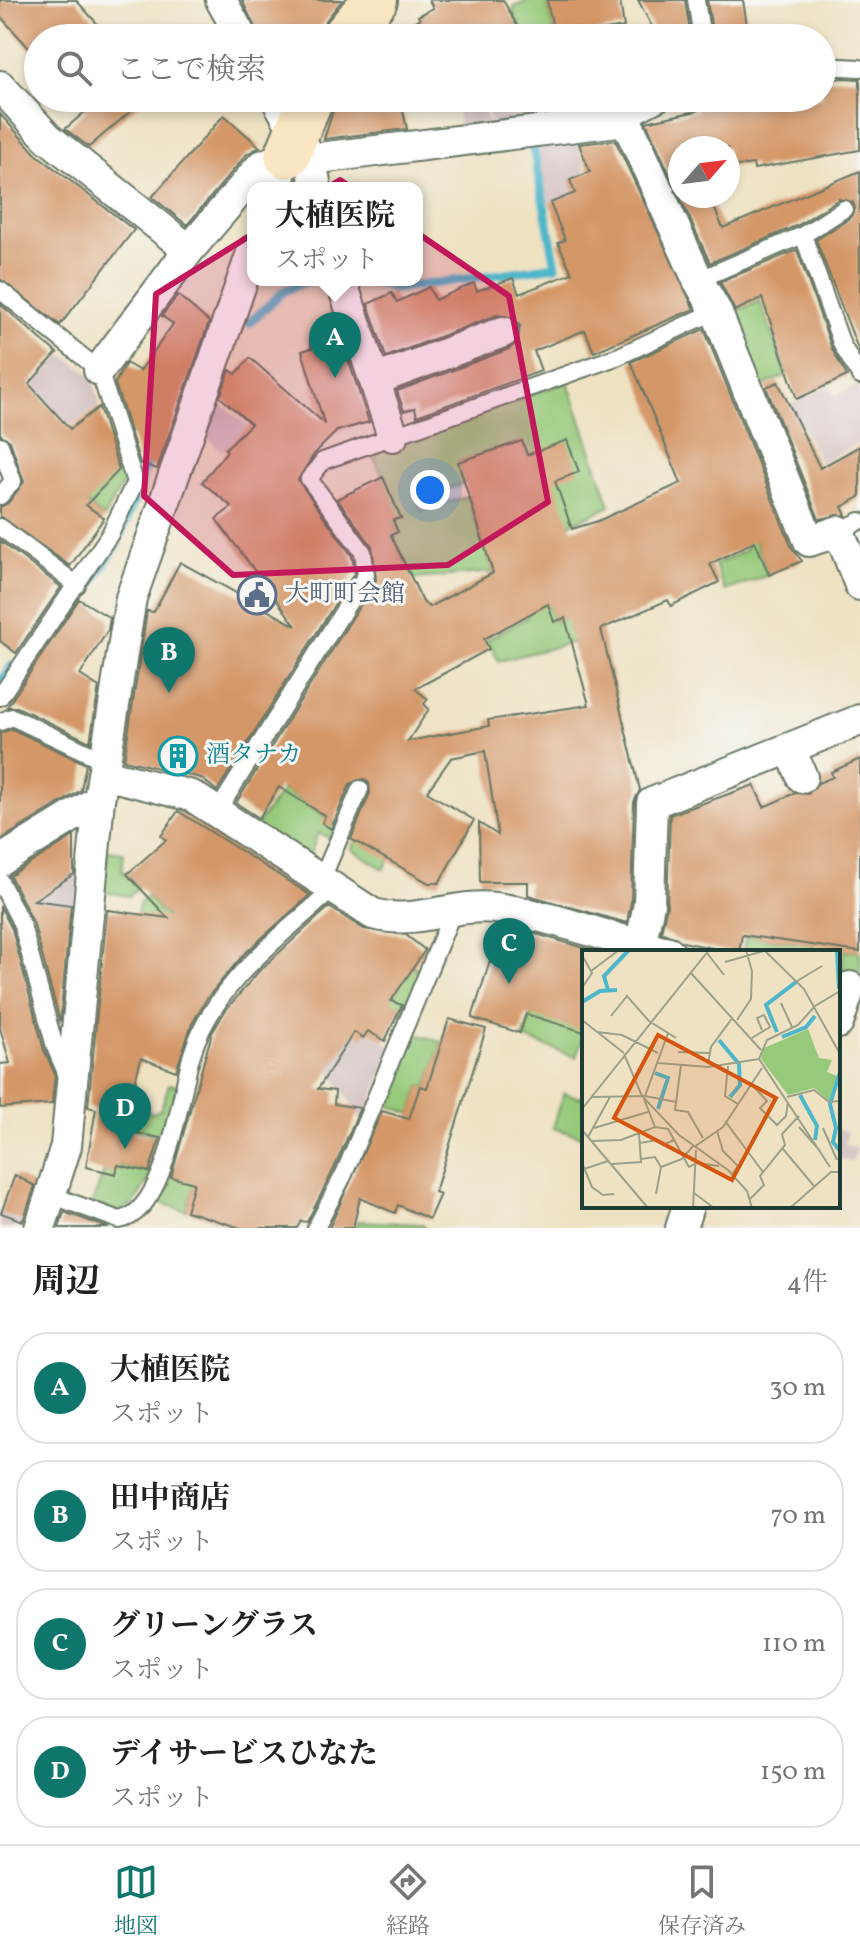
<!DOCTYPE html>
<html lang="ja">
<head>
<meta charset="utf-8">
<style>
	:root { --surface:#fff; --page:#f6f6f6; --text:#222; --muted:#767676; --line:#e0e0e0; --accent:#0f766e }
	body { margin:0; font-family:Vollkorn,"Noto Serif JP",serif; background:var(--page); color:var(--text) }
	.compass { position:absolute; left:668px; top:136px; width:72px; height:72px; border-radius:50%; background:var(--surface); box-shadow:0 4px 12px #0003; rotate:62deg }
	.you { position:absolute; left:430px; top:490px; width:28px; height:28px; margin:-20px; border:6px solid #fff; border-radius:50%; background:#1a73e8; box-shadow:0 0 0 12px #1a73e833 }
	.badge { display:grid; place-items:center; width:52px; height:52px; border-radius:50%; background:var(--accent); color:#fff; font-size:26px; font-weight:700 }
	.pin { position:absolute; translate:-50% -66px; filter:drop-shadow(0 2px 4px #0008) }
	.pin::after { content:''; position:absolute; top:42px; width:28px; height:24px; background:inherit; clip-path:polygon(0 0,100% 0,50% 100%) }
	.popup { position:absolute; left:247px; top:182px; width:176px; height:104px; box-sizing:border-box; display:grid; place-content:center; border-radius:16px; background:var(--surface); filter:drop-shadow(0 2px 6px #0005); font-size:26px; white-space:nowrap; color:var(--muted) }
	.popup b { font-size:30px; color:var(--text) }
	.popup::after { content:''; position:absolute; left:50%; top:100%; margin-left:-16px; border:16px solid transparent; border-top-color:var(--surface) }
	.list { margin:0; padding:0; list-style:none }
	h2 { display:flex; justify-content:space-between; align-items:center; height:104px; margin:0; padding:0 32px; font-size:34px }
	h2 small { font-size:26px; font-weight:400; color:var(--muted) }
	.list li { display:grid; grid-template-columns:52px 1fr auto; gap:24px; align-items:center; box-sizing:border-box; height:112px; margin:0 16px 16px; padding:0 16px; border:2px solid var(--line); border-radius:32px }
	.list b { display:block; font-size:30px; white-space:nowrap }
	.list p { margin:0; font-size:26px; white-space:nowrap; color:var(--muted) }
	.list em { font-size:26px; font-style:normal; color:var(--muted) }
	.icon { flex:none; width:44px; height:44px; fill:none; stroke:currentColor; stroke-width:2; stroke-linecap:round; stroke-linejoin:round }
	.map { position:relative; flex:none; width:860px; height:1228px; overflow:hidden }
	.search { position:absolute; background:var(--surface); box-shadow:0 4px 12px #0003; left:24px; right:24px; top:24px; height:88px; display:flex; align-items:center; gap:20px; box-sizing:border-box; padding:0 28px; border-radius:44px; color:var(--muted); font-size:30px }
	.sheet { height:616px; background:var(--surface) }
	nav { display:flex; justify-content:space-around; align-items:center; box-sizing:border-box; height:112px; border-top:2px solid var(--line); background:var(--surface); font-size:22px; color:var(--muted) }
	nav a { display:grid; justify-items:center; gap:4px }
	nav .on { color:var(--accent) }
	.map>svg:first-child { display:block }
	.industrial { fill:#d2bfbf }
	.green { fill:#96c979; stroke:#5a8356; stroke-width:2 }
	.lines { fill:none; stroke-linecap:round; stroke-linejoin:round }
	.stream { stroke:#4db6cb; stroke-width:9 }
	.building { fill:#d49767; fill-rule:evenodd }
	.lane-casing { stroke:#677766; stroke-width:20 }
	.street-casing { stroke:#677766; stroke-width:34 }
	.secondary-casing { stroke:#677766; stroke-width:48 }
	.lane { stroke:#fff; stroke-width:16 }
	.street { stroke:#fff; stroke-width:30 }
	.secondary { stroke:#fbe6c4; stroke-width:44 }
	.marked { fill:#c2185b; fill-opacity:0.2; stroke:#c2185b; stroke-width:6; stroke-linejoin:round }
	.labels { text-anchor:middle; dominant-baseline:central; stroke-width:6; stroke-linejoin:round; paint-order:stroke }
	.service-label { font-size:24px; fill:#4e5e75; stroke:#f6f6f2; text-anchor:start }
	.culture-label { font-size:24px; fill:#0d838f; stroke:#f6f6f2; text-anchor:start }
	.inset-river { fill:none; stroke:#4db6cb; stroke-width:4 }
	.inset-road { fill:none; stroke:#9ba08a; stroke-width:2 }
	.view { fill:#d45610; fill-opacity:0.15; stroke:#d45610; stroke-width:4 }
	.inset-edge { fill:none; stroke:#1f3d34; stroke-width:4 }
</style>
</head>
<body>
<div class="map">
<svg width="860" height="1228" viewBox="0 0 860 1228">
	<rect width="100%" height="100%" fill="#f6f6f2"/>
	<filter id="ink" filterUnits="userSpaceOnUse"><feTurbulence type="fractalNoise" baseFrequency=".0125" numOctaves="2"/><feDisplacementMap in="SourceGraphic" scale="16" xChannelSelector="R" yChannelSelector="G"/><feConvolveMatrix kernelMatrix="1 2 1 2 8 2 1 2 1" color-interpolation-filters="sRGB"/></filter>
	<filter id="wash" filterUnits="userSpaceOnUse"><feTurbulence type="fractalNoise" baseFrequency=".006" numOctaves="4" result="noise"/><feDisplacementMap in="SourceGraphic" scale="32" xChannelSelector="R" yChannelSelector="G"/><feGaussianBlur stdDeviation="1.8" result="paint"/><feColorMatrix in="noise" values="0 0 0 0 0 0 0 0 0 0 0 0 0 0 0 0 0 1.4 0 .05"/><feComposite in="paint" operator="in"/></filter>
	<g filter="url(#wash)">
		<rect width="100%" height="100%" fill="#eee2c3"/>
		<path class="industrial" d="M483,98L488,127L460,132L455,99Z
			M487,98H523L526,121L491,127Z
			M577,135L586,173L570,180L575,193L550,203L546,197L534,141Z
			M62,354L91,375L100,404L70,427L33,386Z
			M860,384V442L821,463L801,424L778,435L769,413L830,386L835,396Z
			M216,399L248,426L222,452L204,434Z
			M83,868L80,907L31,922L25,907Z
			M368,1031L393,1047L363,1122L330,1070L354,1032L363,1038Z
			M838,1129L848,1132L845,1144L857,1148L852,1162L838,1158Z
			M0,1213L24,1222L21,1228H0Z"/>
		<path class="green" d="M529,0H547L555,38H519L513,8Z
			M760,301L787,375L758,388L729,315Z
			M568,382L610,506L566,526L542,501L522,441L459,462L465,483L418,500L422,511L468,496L493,572L414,579L391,535L398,531L375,482L383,477L371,451Z
			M111,438L125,479L104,518L87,504L90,454Z
			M750,530L769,575L725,591L715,565L746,550L739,536Z
			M540,580L554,622L585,611L594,637L499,661L487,640L528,617L514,588Z
			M283,789L338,825L332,839L318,833L307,862L256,826Z
			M361,828L395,849L384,869L351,849Z
			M108,851L124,853L122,870L138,888L129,896L103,892Z
			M147,896L171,922L132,962L139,903Z
			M746,936L814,945L813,952H743Z
			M844,951L860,952V973L842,972Z
			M413,966L423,972L406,1014L387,1002Z
			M531,1015L584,1016V1033L576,1057L523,1038Z
			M415,1034L442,1042L427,1088L420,1086L411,1114L385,1104Z
			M169,1084L177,1086L165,1137L124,1127L129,1108L153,1113L161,1109Z
			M584,1090V1137L553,1128L564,1093L581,1098Z
			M118,1165L152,1173L134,1204L118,1212L92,1204L104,1171Z
			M166,1174L195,1182L186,1211L153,1200Z
			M358,1221L423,1224L425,1228H357Z"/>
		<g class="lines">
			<path class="stream" d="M361,280L395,289L556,266L531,137
				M249,323L284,291L309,280
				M140,487L147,455
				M77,577L93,583L116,545L134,501
				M0,682L12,666
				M46,1041L53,1069"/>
		</g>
		<g id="blocks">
			<path class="building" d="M0,0H76L110,38H38V58L0,16Z
				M242,0H342L312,38H260Z
				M429,0H503L524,38H380L420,19L418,16L433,8Z
				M547,0H620L624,27L555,38Z
				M638,0H685L691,38H658Z
				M707,0H743L749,38H713Z
				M842,78L860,79V150L754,169L753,164L728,167V148H680V196H709L723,228L860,171V354L816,240L850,218L855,209L853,202L839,199L798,225L710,263L646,122L697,111L690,98H822V81Z
				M74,98H146L89,147L65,129L86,111Z
				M337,98H400L407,129L324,139Z
				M568,98H635L636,102L570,109Z
				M0,114L36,154L134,230L60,325L0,279Z
				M224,115L260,147L247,154L187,225L152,197Z
				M615,140L694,309L594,352L585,330L534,351L541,371L417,416L415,408L404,411L397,391L509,349L517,343L520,326L514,318L497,315L386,357L368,304L392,293L397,302L429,287L435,300L474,283L477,291L513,278L519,294L572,273L558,243L565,240L550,203L575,193L570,180L590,172L579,144Z
				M797,250L832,349L847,376L797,399L762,298L735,311L720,282Z
				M178,295L209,322L157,469L140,463L115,383L126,363L140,371L173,324L162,316Z
				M0,304L57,353L29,384L70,429L99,407L119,470L86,505L104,518L70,566L0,516V507L8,503L24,482L10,441L0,434Z
				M704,329L792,548L802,561L769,575L755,541L710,564L719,582L671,606L668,600L601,629L640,790L634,802L631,902L627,923L528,895V882H480L479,823L498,835L485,751L451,758L427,792L474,820L439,883H429L351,839L370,793L369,783L364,779L350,784L331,829L322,823L325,816L279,787L259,818L236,803L376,580L372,546L337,499L383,477L401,518L393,520L398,532L391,535L423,602L429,607L493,573L458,462L522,441L527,455L567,440L579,472L555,481L572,529L598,521L681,483L631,362ZM548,604L554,622L565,618L589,705L488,720L489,726L408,741L429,709L424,704L428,699L415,689L489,649L484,639Z
				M339,332L369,422L337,431L314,454L298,480L352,556L355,572L217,791L201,778L124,760L147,611L154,612L180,562L296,626L216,519L232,507L202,482L227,451L225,449L251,424L220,397L230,370L236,374L250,358L324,423L302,351L312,348L310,341Z
				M778,382L820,468L860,446V497L842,507L846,515L819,519L766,387Z
				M0,541L61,587L16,653L0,641Z
				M79,599L110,618L108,630L80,675L99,687L90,742L17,707H7Z
				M12,729L86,764L81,790L0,840V733Z
				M860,759V952L742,935L739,952H731L683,942L661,932L667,905L670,815L754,785L764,807L795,793L808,794L818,783L833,777L831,772Z
				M178,811L310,895L243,955L207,998L192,1024L176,1071L141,1058L123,1130L160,1138L149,1172L118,1165L116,1174L86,1167L96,1109L88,1107L107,910L168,918L127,874L166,840L161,836Z
				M74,836V874L34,900L71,905L60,1022L33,922L10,876Z
				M0,906L12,929L44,1050L55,1074L52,1104L0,1108V1064L10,1063L0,1028Z
				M329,907L364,929L406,935L425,950L391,1001L402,1005L385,1041L368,1031L363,1038L354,1032L318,1089L335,1091L334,1104L360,1108L334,1169L307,1222L301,1221L297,1228H241L186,1211L194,1183L171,1177L212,1033L225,1011L259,971Z
				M529,932L599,952H584V1032L526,1014L520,1033L472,1018L498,935L529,945Z
				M449,1019L486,1029L435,1192L440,1194L429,1219L398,1205L395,1213L360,1198L353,1228H329L382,1111L409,1119L420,1086L427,1088Z
				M15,1175L35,1186L23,1221L1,1213Z
				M64,1212L109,1228H59Z"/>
		</g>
	</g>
	<g filter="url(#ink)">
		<use href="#blocks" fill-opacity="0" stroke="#677766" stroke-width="2"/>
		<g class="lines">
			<defs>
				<path id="lane" d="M696,0L702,38
					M822,66L860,68
					M626,120L668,98
					M803,235L842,345L860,376
					M698,280L803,235L844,209
					M0,290L99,370L135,482L110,534L0,697
					M0,445L13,481L0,496
					M0,527L77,585
					M839,531L860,521
					M0,722L12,717L107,762
					M217,812L366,575L363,552L309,479L323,461L619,356L716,311
					M0,881L22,925L55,1047L67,1075
					M321,881L360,789
					M51,1195L119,1220C167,1213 180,1093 192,1054C214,983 280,938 333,889
					M316,1228L344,1174L454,909"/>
				<path id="street" d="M221,0L242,38
					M0,86L48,138L189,250
					M276,98L311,159L316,188
					M311,159L626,120L698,280L716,311L809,541L839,531L860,585
					M275,188L287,156
					M341,280L393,436
					M99,370L189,250L261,166L287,156
					M375,380L503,332
					M790,748L802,777
					M104,774L192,796L373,914C416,926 451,903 495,908C553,915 611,940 669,952
					M0,861L99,800
					M640,946L649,904L652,803L860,720
					M838,1023L850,987
					M40,1228L66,1146L99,800L131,598L253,250
					M681,1228L688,1206"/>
				<path id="secondary" d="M343,38L375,0
					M287,156L311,98"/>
			</defs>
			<use href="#lane" class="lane-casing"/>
			<use href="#street" class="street-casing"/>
			<use href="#secondary" class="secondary-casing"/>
			<use href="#lane" class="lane"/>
			<use href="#street" class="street"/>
			<use href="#secondary" class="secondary"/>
		</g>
	</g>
	<path class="marked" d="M340,180L509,296L548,502L448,565L233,575L144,496L156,294Z"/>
	<defs>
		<symbol id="civic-ring" viewBox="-11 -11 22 22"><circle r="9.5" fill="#f6f6f2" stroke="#5c6f8a" stroke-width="1.5"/><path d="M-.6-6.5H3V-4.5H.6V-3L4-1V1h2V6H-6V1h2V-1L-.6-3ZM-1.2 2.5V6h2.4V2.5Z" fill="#5c6f8a"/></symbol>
		<symbol id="building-ring" viewBox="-11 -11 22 22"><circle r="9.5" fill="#f6f6f2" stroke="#0f9aa8" stroke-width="1.5"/><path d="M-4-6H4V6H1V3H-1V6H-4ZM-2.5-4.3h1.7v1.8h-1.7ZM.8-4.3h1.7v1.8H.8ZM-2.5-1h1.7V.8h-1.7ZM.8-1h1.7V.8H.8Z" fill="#0f9aa8"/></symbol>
	</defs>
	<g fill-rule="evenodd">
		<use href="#civic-ring" x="235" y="573" width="44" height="44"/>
		<use href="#building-ring" x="156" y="734" width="44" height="44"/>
	</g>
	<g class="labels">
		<g class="service-label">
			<text x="285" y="595">大町町会館</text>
		</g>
		<g class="culture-label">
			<text x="206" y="756">酒タナカ</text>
		</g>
	</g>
	<g transform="translate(582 950)">
		<rect width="258" height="258" fill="#eee2c3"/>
		<path d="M226,79L237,108L250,110L245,122L255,126L247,151L232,138L206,145L179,109L182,98Z" fill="#96c979"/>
		<path class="inset-river" d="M255,0L257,39M26,40L22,26L47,0M0,52L18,41L35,40M195,82L184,55L214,32M200,87L224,77L233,66M137,90L157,114L158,135L148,147M258,122L248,154L254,178L251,192L258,201M73,123L86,128L76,159M218,145L235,176L233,190"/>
		<path class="inset-road" d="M182,0L222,39L258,104M125,3L142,25M0,5L10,23L0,38M143,12L182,1M9,21L37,0M108,22L179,100M215,31L240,16M44,45L67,71L94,88M199,53L210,77M29,66L45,46M0,70L42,103M155,70L169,49L170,21L164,0M15,82L40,85L76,103M170,88L188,77L182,65L175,68L180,80M96,102L127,103M42,104L60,146L97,185L146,220L165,241L170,258M76,113L126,117L177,109M126,114L129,97L151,67M99,115L93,160L106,162L121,188M146,116L143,146L156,154M171,136L185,151L178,158L195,175M63,146L86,83M10,147L63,146L94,152M205,147L232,140L247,152L258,151M62,149L73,177M0,159L127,0M143,171L181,222M194,176L204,166L206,152M217,177L238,201M12,178L66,162M241,178L255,210M0,180L66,258M135,181L141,201L156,216L150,224M6,187L28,147M9,191L39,190L73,177L86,179L107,217L115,213L137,216M58,193L75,190L81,195L92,190M112,197L141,177L180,118M201,199L232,236M59,209L73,207L79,217M0,213L10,237L21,245L32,244M30,214L59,212L57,184M248,217L177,109L185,90L216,75L233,56L258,41M2,219L26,211M112,243L132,258M74,244L79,217L100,209L111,196M168,249L182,235L178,226L203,195L200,184L217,166M111,258L114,200M208,258L249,222H258"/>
		<path class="view" d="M76,85L194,148L150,230L32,168Z"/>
		<rect width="258" height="258" class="inset-edge"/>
	</g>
</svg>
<svg class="compass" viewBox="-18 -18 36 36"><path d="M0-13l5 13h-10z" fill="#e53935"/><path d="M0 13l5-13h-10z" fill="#767676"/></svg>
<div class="you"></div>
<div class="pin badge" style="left:335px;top:378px">A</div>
<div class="popup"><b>大植医院</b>スポット</div>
<div class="pin badge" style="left:169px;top:693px">B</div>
<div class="pin badge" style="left:509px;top:984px">C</div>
<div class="pin badge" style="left:125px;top:1149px">D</div>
<div class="search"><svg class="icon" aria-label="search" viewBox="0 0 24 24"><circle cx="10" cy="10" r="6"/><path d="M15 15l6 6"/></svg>ここで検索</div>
</div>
<section class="sheet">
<h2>周辺<small>4件</small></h2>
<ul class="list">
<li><span class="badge">A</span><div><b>大植医院</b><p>スポット</p></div><em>30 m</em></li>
<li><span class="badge">B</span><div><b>田中商店</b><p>スポット</p></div><em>70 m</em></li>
<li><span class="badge">C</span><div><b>グリーングラス</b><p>スポット</p></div><em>110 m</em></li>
<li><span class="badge">D</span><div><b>デイサービスひなた</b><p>スポット</p></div><em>150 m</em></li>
</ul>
</section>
<nav>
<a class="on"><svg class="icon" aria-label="map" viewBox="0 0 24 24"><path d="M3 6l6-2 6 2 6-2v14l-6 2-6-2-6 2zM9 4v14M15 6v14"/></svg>地図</a>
<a><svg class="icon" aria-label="directions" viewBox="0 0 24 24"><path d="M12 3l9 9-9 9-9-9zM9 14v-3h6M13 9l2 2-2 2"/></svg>経路</a>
<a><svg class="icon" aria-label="saved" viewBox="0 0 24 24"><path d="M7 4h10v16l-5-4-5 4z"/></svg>保存済み</a>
</nav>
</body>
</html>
